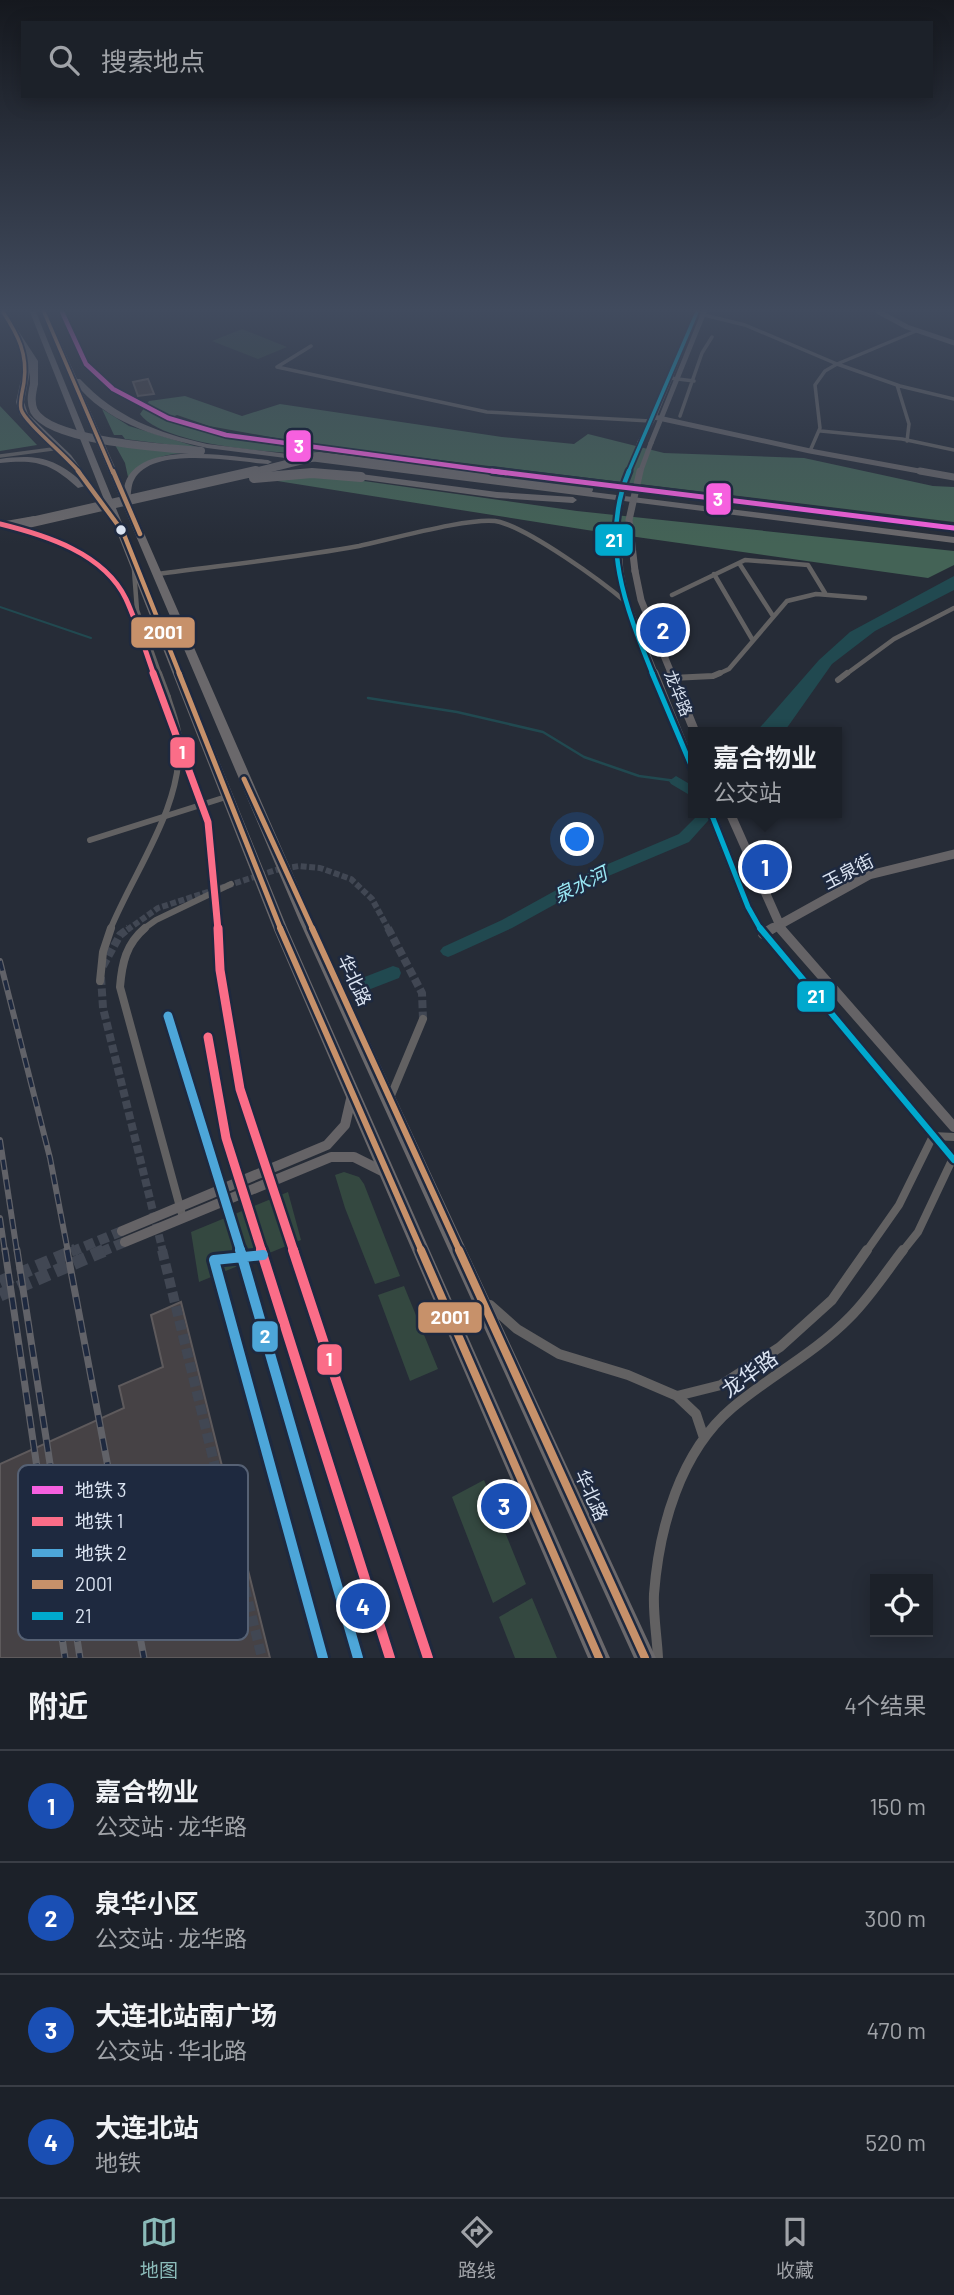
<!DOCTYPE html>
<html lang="zh">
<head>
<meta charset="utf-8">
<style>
	:root { --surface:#1c2129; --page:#252931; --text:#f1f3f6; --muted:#a0a3a8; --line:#3a3e46; --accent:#8bbbb9 }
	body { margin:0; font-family:Barlow,"Noto Sans SC",sans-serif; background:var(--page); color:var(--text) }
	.controls { position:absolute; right:21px; bottom:21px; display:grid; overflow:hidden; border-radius:0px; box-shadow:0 4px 18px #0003 }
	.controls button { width:63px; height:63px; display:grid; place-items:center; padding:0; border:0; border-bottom:2px solid var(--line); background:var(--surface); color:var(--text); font:35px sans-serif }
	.you { position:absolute; left:578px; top:840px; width:24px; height:24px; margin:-18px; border:5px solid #fff; border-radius:50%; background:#1a73e8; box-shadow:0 0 0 10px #1a73e833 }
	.badge { display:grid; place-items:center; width:46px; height:46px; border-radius:50%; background:var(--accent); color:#fff; font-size:23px; font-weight:700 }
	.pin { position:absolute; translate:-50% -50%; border:4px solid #fff; box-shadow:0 2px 7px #0006 }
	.popup { position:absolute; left:688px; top:727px; width:154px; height:91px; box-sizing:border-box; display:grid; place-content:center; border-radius:0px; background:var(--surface); filter:drop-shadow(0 2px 5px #0005); font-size:23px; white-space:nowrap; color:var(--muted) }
	.popup b { font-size:26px; color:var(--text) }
	.popup::after { content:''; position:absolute; left:50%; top:100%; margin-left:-14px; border:14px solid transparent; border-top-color:var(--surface) }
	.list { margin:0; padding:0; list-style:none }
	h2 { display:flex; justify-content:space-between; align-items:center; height:91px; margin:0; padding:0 28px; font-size:30px }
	h2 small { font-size:23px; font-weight:400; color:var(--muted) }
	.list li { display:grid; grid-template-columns:46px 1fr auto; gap:21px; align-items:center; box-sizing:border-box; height:112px; padding:0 28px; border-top:2px solid var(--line) }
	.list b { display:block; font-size:26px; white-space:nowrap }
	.list p { margin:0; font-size:23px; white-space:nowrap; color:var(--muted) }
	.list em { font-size:23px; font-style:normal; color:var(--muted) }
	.icon { flex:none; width:38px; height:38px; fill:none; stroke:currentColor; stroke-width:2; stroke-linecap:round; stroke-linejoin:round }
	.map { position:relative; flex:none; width:954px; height:1658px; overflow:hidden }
	.search { position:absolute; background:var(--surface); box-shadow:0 4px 18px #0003; left:21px; right:21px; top:21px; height:77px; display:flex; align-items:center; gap:18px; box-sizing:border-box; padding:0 24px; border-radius:0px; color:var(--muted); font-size:26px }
	.sheet { height:539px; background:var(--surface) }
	nav { display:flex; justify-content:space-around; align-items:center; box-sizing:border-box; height:98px; border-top:2px solid var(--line); background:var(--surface); font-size:19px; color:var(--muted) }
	nav a { display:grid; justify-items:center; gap:4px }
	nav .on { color:var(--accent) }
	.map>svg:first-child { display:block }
	.green { fill:#344840 }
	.forest { fill:#446356 }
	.water { fill:#214950 }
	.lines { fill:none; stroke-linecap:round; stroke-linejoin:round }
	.stream-far1 { stroke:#214950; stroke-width:2 }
	.stream { stroke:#214950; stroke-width:2.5 }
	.river { fill:#214950; fill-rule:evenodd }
	.building { fill:#464245; stroke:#5e5a5c; stroke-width:2 }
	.street-tunnel-far2 { stroke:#414753; stroke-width:6; stroke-dasharray:6 2.5; stroke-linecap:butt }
	.street-tunnel-far1 { stroke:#414753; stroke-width:8; stroke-dasharray:8 3.5; stroke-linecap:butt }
	.street-tunnel { stroke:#414753; stroke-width:10; stroke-dasharray:10 4.5; stroke-linecap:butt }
	.secondary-tunnel-far1 { stroke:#414753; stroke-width:10; stroke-dasharray:10 5; stroke-linecap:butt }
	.secondary-tunnel { stroke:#414753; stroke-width:13; stroke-dasharray:13 7; stroke-linecap:butt }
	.street-far4 { stroke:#626162; stroke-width:3.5 }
	.street-far3 { stroke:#626162; stroke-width:4.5 }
	.street-far2 { stroke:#626162; stroke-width:6 }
	.street-far1 { stroke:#626162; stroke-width:8 }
	.street { stroke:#626162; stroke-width:10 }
	.secondary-far3 { stroke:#656366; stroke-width:5 }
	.secondary-far2 { stroke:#656366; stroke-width:7 }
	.secondary-far1 { stroke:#656366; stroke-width:9 }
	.secondary { stroke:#656366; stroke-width:10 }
	.highway { fill:#6a686b; fill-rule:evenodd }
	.rail-far1-casing { stroke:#616268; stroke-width:6 }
	.rail-casing { stroke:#616268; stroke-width:7 }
	.rail-far1 { stroke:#1e293f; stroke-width:3.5; stroke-dasharray:10; stroke-linecap:butt }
	.rail { stroke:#1e293f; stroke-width:4.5; stroke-dasharray:12; stroke-linecap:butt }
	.street-bridge-far1 { stroke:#626162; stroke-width:6 }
	.street-bridge { stroke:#626162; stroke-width:8 }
	.secondary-bridge-far1 { stroke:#656366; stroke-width:5 }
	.secondary-bridge { stroke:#656366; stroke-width:7 }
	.highway-bridge-far1 { stroke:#6a686b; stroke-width:8 }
	.highway-bridge { stroke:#6a686b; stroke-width:10 }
	.bus-1-far4-casing { stroke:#1e293f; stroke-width:7 }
	.bus-1-far3-casing { stroke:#1e293f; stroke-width:9 }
	.bus-1-far2-casing { stroke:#1e293f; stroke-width:10 }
	.bus-1-far1-casing { stroke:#1e293f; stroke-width:11 }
	.bus-1-casing { stroke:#1e293f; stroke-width:13 }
	.bus-2-far3-casing { stroke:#1e293f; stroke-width:7 }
	.bus-2-far2-casing { stroke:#1e293f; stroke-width:9 }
	.bus-2-far1-casing { stroke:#1e293f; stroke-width:10 }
	.bus-2-casing { stroke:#1e293f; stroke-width:11 }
	.bus-1-far4 { stroke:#c7916a; stroke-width:3.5 }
	.bus-1-far3 { stroke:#c7916a; stroke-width:4.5 }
	.bus-1-far2 { stroke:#c7916a; stroke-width:5 }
	.bus-1-far1 { stroke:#c7916a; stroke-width:6 }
	.bus-1 { stroke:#c7916a; stroke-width:8 }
	.bus-2-far3 { stroke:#00a9ce; stroke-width:3.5 }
	.bus-2-far2 { stroke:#00a9ce; stroke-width:4.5 }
	.bus-2-far1 { stroke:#00a9ce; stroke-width:5 }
	.bus-2 { stroke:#00a9ce; stroke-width:6 }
	.metro-1-far1-casing { stroke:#1e293f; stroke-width:8 }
	.metro-1-casing { stroke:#1e293f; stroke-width:10 }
	.metro-2-far3-casing { stroke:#1e293f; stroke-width:10 }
	.metro-2-far2-casing { stroke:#1e293f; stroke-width:12 }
	.metro-2-far1-casing { stroke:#1e293f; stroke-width:14 }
	.metro-2-casing { stroke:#1e293f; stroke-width:16 }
	.metro-3-far1-casing { stroke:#1e293f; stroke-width:14 }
	.metro-3-casing { stroke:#1e293f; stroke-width:16 }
	.metro-1-far1 { stroke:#f660df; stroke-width:4.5 }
	.metro-1 { stroke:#f660df; stroke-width:5 }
	.metro-2-far3 { stroke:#fb6d88; stroke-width:5 }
	.metro-2-far2 { stroke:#fb6d88; stroke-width:7 }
	.metro-2-far1 { stroke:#fb6d88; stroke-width:9 }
	.metro-2 { stroke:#fb6d88; stroke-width:10 }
	.metro-3-far1 { stroke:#4da6d9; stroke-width:9 }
	.metro-3 { stroke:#4da6d9; stroke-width:10 }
	.bus-dot { fill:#dae3f1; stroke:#1e293f; stroke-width:2.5 }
	.labels { text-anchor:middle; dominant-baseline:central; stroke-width:5; stroke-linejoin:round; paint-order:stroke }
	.far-street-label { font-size:16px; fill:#dae3f1; stroke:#1e293f }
	.street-label { font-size:18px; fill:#dae3f1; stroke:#1e293f }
	.water-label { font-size:19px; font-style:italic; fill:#99e7f4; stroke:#1e293f }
	.near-street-label { font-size:21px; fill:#dae3f1; stroke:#1e293f }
	.key { fill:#1e293f; stroke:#566174; stroke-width:2 }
	.key-label { font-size:19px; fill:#dae3f1 }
	.line-badge { stroke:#1e293f; stroke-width:2.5 }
	.badge-label { font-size:19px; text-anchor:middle; font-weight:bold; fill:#fff }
</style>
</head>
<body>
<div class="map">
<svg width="954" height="1658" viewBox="0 0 954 1658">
	<rect width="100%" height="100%" fill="#262c37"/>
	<path class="green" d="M242,329L287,347L258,359L212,341Z
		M344,1172L359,1177L364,1184L400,1276L375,1284L345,1208L335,1175Z
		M288,1192L301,1240L199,1282L191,1232Z
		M404,1286L438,1369L410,1381L378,1295Z
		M484,1480L526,1584L493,1603L452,1497Z
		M532,1598L557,1658H515L499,1617Z"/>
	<path class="forest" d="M185,396L242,416L280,404L502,437L574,444L588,434L664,453L804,458L933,486L954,487V522L315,445L209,426L177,415L168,419L235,439L330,454C289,455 164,447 140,414L149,401Z
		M0,406L37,445L0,451Z
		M102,409L129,426L204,449L125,439L122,435H114Z
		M114,443L182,453C159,455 143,462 128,477L125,463Z
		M328,476L577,511L954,551V565L928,578L587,530L271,480Z"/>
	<path class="water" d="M954,576V590L875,631L832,664L784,732H756L819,660L850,632Z"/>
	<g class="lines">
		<path class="stream-far1" d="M0,607L91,638"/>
		<path class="stream" d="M368,698L457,712L543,732L584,757L639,776L676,781"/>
		<path class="river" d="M676,776L693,786V797L671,784L669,781Z
			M700,813H715L689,842L599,880L512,928L453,955L448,957L443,955L440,951L443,947L502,920L589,872L679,834Z
			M393,966L399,968L401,973L399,978L368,990L362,988L360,983L362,978Z"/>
	</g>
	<path class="building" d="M148,379L154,394L138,396L133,382Z
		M181,1302L270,1658H0V1464L124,1408L119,1386L163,1367L151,1315Z"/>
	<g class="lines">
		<path class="street-tunnel-far2" d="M127,930L158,908L276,870L299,866L320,868L351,879L372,899L389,930"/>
		<path class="street-tunnel-far1" d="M388,928L422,993L423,1019
			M103,966L120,935L129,928
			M101,977L103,1008L163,1252"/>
		<path class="street-tunnel" d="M162,1250L262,1658"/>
		<path class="secondary-tunnel-far1" d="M71,1252L122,1231
			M101,1252L125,1242"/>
		<path class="secondary-tunnel" d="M0,1282L76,1250
			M0,1295L105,1250"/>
		<path class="street-far4" d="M700,314L745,325L837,364L916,331
			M311,346L277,367L487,412L650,421
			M670,378L694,381
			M897,385L909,424L907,441
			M680,416L702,353L712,337
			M821,431L902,439L954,450
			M810,451L820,428L815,385L825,371L837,364L900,386L954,399
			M0,456L60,448"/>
		<path class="street-far3" d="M739,563L773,616
			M134,570L137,610L160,675
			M158,574C225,565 293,558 359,546C388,540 476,515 500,522C532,531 600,580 626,602
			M714,574L752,639
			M672,595L745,560L808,565L825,593
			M716,675L729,669L787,601L816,594L865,598
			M845,675L894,639L954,608"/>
		<path class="street-far2" d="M159,673L168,697
			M672,678L713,676L720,673
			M838,680L847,673
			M90,840L226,797
			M142,930L156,920L231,884"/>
		<path class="street-far1" d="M145,928C126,944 122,963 120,987L183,1218
			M390,1098L423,1019
			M866,1252L899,1205L933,1136L954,1137
			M902,1252L918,1232L953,1158"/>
		<path class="street" d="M490,1305L517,1329L559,1354L628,1375L677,1396L721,1385L780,1347L832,1300L867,1250
			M677,1396L696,1414L704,1438
			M658,1658C657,1637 653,1615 654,1594C659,1528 680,1452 732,1408C770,1376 815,1353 850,1317C870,1297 886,1272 903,1250"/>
		<path class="secondary-far3" d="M879,312L907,327L954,343
			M654,417L810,451L930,473
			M640,442L654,417L697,312
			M651,443L704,312"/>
		<path class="secondary-far2" d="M920,471L954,477
			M635,571L641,600L672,675
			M620,572L626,602L655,675"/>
		<path class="secondary-far1" d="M654,673L693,770
			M671,673L695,732
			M711,813L748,907L761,930
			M730,813L782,930
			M770,930L869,875L954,854"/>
		<path class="secondary" d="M760,928L954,1160
			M780,928L954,1127
			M763,934L773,928
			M122,1231L327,1145L345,1125L351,1099
			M125,1242L331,1157H354L382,1171"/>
		<path class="highway" d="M0,312H6L38,361V384L34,386L30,384V372L24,402L28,414L71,455L105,502L30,312H36L288,930L610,1658H588L274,930L111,517H107L85,486L78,488C51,463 36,459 0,463V459C36,454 55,458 82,482L65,459L20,415L16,402L24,366L20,344Z
			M41,312H47L77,379H80C115,417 158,433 207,444L954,537V543L207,448C162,438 114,426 81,390L124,488C133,437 232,457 268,460L272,462L268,464C236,462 152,445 134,480C131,485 131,495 130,501L313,920L656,1658H634L299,920Z
			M361,474L497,492L573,497L577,500L573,503L497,498L358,479V475Z
			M34,516L37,517V521L0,528V522Z"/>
		<defs>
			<path id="rail-far1" d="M0,961L50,1158L68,1252
				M0,1140L17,1252
				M0,1218L5,1252"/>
			<path id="rail" d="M5,1250L65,1658
				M17,1250L80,1658
				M67,1250L144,1658"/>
		</defs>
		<use href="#rail-far1" class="rail-far1-casing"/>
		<use href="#rail" class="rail-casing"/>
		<use href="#rail-far1" class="rail-far1"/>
		<use href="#rail" class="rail"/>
		<path class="street-bridge-far1" d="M110,930C135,869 183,807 179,739C178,724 172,711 168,697"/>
		<path class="street-bridge" d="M100,981L103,952L111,928"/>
		<path class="secondary-bridge-far1" d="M628,473L640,442
			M640,473L651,443"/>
		<path class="secondary-bridge" d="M635,571L629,520L640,471
			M620,572L616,519L628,471"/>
		<path class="highway-bridge-far1" d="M34,384C32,393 30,402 34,411C51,442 167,448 201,451
			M250,473L319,456L462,473"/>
		<path class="highway-bridge" d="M448,471L588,489
			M254,478L312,473L361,477
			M23,524L256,471"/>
		<defs>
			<path id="bus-1-far4" d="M3,312C18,335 28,354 24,382C23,390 19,402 21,409C24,422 68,457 80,473
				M44,312L113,473"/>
			<path id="bus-1-far3" d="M78,471L123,532L180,675
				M113,471L140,534"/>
			<path id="bus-1-far2" d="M179,673L281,930
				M244,779L313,930"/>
			<path id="bus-1-far1" d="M280,928L422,1252
				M312,928L460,1252"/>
			<path id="bus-1" d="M421,1250L599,1658
				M459,1250L645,1658"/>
			<path id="bus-2-far3" d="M628,473L697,312"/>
			<path id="bus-2-far2" d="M629,471C599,542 626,608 653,675"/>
			<path id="bus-2-far1" d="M652,673L693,770
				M711,813L748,907L761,930"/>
			<path id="bus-2" d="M760,928L954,1160"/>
		</defs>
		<use href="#bus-1-far4" class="bus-1-far4-casing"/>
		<use href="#bus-1-far3" class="bus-1-far3-casing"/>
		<use href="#bus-1-far2" class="bus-1-far2-casing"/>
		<use href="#bus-1-far1" class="bus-1-far1-casing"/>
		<use href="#bus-1" class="bus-1-casing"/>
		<use href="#bus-2-far3" class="bus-2-far3-casing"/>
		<use href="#bus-2-far2" class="bus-2-far2-casing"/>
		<use href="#bus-2-far1" class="bus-2-far1-casing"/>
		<use href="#bus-2" class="bus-2-casing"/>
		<use href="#bus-1-far4" class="bus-1-far4"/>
		<use href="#bus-1-far3" class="bus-1-far3"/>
		<use href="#bus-1-far2" class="bus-1-far2"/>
		<use href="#bus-1-far1" class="bus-1-far1"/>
		<use href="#bus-1" class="bus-1"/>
		<use href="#bus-2-far3" class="bus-2-far3"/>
		<use href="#bus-2-far2" class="bus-2-far2"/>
		<use href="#bus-2-far1" class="bus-2-far1"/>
		<use href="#bus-2" class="bus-2"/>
		<defs>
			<path id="metro-1-far1" d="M62,312L86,364L113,389L168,418L226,435L506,473"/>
			<path id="metro-1" d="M492,471L954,528"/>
			<path id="metro-2-far3" d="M0,524C45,535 104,553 126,599C137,623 145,650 154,675"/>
			<path id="metro-2-far2" d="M153,673L208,822L218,930"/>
			<path id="metro-2-far1" d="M218,928L220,970L240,1089L294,1252
				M208,1037L226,1138L262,1252"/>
			<path id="metro-2" d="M261,1250L390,1658
				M293,1250L428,1658"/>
			<path id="metro-3-far1" d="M168,1016L241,1252"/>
			<path id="metro-3" d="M240,1250L358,1658
				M263,1255L214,1260L323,1658"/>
		</defs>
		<use href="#metro-1-far1" class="metro-1-far1-casing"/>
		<use href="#metro-1" class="metro-1-casing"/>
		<use href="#metro-2-far3" class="metro-2-far3-casing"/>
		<use href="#metro-2-far2" class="metro-2-far2-casing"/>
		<use href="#metro-2-far1" class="metro-2-far1-casing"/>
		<use href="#metro-2" class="metro-2-casing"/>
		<use href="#metro-3-far1" class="metro-3-far1-casing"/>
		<use href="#metro-3" class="metro-3-casing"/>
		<use href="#metro-1-far1" class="metro-1-far1"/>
		<use href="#metro-1" class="metro-1"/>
		<use href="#metro-2-far3" class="metro-2-far3"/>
		<use href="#metro-2-far2" class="metro-2-far2"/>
		<use href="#metro-2-far1" class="metro-2-far1"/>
		<use href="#metro-2" class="metro-2"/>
		<use href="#metro-3-far1" class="metro-3-far1"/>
		<use href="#metro-3" class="metro-3"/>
	</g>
	<linearGradient id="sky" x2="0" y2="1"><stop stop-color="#15181e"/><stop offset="0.57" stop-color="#414b5e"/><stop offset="1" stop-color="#414b5e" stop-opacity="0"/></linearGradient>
	<rect width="954" height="544" fill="url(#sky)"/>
	<circle class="bus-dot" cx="121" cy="530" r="6"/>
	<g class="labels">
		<g class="far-street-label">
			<text transform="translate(679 693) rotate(68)">龙华路</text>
		</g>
		<g class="street-label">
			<text transform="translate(848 871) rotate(-27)">玉泉街</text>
			<text transform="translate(355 980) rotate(65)">华北路</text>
			<text transform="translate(592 1495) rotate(66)">华北路</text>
		</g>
		<g class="water-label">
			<text transform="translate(580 884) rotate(-26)">泉水河</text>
		</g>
		<g class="near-street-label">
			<text transform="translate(749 1373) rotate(-36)">龙华路</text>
		</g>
	</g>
	<rect x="18" y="1465" width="230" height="175" rx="10" class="key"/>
	<rect x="32" y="1486" width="31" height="8" fill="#f660df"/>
	<rect x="32" y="1517" width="31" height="9" fill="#fb6d88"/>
	<rect x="32" y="1549" width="31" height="8" fill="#4da6d9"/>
	<rect x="32" y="1580" width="31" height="9" fill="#c7916a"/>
	<rect x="32" y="1612" width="31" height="8" fill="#00a9ce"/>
	<g class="key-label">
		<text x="75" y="1497">地铁 3</text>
		<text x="75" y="1528">地铁 1</text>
		<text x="75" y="1560">地铁 2</text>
		<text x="75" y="1591">2001</text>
		<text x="75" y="1623">21</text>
	</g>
	<g class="line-badge">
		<rect x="285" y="429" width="27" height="34" rx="7" fill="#f660df"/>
		<rect x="705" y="482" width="27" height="34" rx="7" fill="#f660df"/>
		<rect x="594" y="523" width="40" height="34" rx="7" fill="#00a9ce"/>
		<rect x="130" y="616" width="66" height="33" rx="7" fill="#c7916a"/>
		<rect x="169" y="736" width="27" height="33" rx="7" fill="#fb6d88"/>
		<rect x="796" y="980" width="40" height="33" rx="7" fill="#00a9ce"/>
		<rect x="417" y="1301" width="66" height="33" rx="7" fill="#c7916a"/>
		<rect x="251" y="1320" width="28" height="33" rx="7" fill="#4da6d9"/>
		<rect x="316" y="1343" width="27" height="33" rx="7" fill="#fb6d88"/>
	</g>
	<g class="badge-label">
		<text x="299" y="453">3</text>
		<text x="718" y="506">3</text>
		<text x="614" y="547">21</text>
		<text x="163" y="639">2001</text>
		<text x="182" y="759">1</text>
		<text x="816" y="1003">21</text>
		<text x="450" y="1324">2001</text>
		<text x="265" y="1343">2</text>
		<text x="329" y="1366">1</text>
	</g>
</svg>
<div class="controls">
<button><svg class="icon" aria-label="locate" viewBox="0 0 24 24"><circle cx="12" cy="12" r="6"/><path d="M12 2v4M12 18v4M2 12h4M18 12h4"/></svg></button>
</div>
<div class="you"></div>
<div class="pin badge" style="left:765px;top:867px;background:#1a4fb4">1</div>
<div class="popup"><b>嘉合物业</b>公交站</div>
<div class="pin badge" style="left:663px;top:630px;background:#1a4fb4">2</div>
<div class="pin badge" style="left:504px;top:1506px;background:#1a4fb4">3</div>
<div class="pin badge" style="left:363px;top:1606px;background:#1a4fb4">4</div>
<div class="search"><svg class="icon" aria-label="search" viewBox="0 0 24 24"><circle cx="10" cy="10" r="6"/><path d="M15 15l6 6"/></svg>搜索地点</div>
</div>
<section class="sheet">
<h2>附近<small>4个结果</small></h2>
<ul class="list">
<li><span class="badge" style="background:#1a4fb4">1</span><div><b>嘉合物业</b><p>公交站 · 龙华路</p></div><em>150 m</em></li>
<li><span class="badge" style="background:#1a4fb4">2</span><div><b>泉华小区</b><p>公交站 · 龙华路</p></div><em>300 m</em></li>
<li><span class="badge" style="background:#1a4fb4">3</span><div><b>大连北站南广场</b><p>公交站 · 华北路</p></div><em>470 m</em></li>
<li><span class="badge" style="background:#1a4fb4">4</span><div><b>大连北站</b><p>地铁</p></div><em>520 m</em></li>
</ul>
</section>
<nav>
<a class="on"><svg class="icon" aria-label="map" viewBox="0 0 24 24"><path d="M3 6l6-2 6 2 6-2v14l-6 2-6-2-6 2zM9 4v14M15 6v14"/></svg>地图</a>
<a><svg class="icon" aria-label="directions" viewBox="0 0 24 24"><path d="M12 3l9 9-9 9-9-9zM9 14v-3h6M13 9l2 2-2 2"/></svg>路线</a>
<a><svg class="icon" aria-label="saved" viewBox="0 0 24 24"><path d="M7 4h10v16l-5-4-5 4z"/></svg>收藏</a>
</nav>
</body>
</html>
